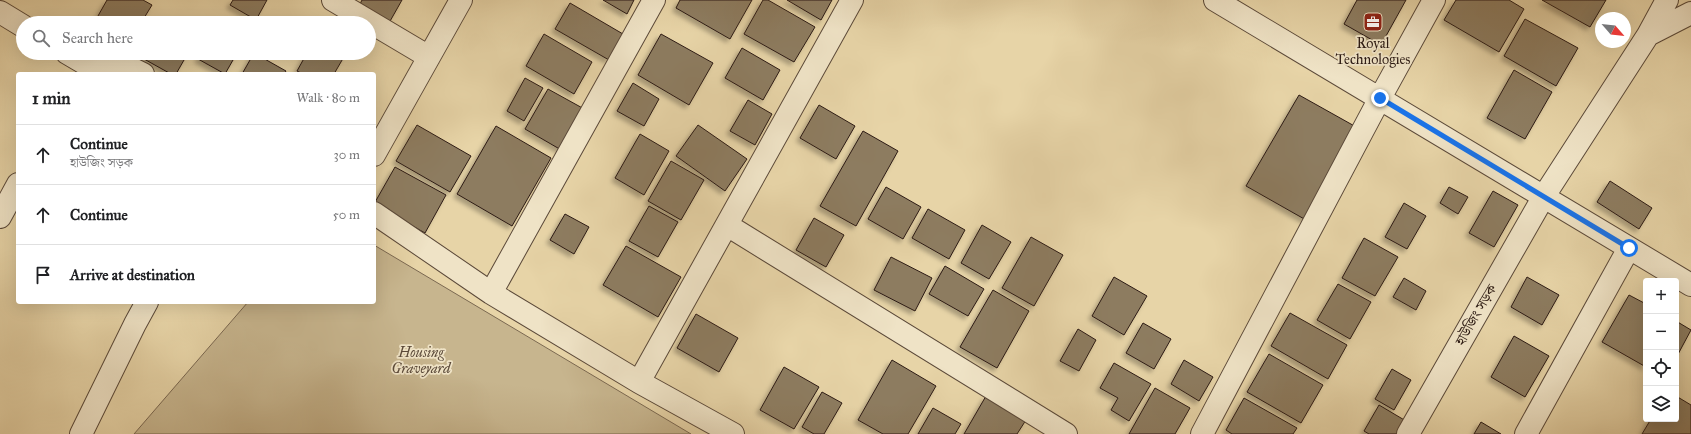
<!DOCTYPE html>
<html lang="en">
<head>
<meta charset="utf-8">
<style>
	:root { --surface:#fff; --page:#f6f6f6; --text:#202124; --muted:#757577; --line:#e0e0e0 }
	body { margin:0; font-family:"IM FELL Great Primer","Noto Serif Bengali",serif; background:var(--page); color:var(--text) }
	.controls { position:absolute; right:12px; bottom:12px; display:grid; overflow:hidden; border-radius:4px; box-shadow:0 4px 16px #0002 }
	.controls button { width:36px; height:36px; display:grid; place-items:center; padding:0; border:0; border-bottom:1px solid var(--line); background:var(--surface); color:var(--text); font:20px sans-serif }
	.compass { position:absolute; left:1595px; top:12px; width:36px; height:36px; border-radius:50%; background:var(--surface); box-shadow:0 4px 16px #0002; rotate:118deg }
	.stop { position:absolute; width:12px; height:12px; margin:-9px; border:3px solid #1a73e8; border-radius:50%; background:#fff }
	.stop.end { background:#1a73e8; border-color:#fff; box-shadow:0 1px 4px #0008 }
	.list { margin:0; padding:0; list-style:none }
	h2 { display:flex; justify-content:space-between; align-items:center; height:52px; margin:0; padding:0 16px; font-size:17px }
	h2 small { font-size:13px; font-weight:400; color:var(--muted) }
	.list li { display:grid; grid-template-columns:26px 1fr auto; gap:12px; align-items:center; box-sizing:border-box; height:60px; padding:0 16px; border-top:1px solid var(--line) }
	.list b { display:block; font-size:15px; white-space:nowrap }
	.list p { margin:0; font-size:13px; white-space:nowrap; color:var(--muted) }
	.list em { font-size:13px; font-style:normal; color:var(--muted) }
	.icon { flex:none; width:22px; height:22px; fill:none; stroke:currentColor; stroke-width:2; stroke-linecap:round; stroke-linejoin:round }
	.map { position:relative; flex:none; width:1691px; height:434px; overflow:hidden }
	.search { position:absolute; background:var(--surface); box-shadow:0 4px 16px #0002; left:16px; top:16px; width:360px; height:44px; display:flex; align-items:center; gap:10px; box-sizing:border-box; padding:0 14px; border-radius:22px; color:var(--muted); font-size:15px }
	.panel { position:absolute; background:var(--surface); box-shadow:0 4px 16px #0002; left:16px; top:72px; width:360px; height:232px; border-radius:4px }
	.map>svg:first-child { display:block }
	.green { fill:#c7b58e; stroke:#7a6851 }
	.building { fill:#8d7b60; stroke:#2c1b14; filter:url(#shadow) }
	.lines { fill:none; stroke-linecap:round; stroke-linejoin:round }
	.minor-casing { stroke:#5b4939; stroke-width:24 }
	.minor { stroke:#efe3c6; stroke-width:22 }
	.route { stroke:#1a73e8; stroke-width:5 }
	.labels { text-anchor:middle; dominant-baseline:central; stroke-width:3.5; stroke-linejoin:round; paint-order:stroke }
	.poi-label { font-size:14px; fill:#2c1b14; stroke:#efe3c6 }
	.street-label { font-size:14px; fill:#2c1b14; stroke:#efe3c6 }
	.park-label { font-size:14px; font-style:italic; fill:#5a4939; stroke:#efe3c6 }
</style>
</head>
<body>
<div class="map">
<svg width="1691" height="434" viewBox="0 0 1691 434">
	<defs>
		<filter id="shadow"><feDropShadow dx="-3.5" dy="3.5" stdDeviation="2" flood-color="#0004"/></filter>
	</defs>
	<rect width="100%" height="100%" fill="#e7d4a7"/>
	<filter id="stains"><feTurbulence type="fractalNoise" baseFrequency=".005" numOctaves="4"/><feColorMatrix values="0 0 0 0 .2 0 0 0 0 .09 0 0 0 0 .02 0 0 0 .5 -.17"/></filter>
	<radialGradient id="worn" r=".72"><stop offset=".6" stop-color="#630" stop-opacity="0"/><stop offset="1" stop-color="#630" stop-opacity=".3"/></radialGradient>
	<path class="green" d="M374,245L691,434H134L248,302H374Z"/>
	<path class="building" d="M107,0H143L152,5L141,23H94Z
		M233,0H267L256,20L230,5Z
		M362,0H402L389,23L359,6Z
		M603,0H634L627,14Z
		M680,0H752L730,39L676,8Z
		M763,0H768L815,27L794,62L744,34Z
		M787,0H832L821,20Z
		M1357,0H1406L1381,45L1344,24Z
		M1456,0H1509L1524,9L1499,52L1444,20Z
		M1542,0H1606L1590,27Z
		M570,3L623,34L609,60L555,29Z
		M1525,19L1578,48L1556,86L1504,56Z
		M544,34L592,62L574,94L526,66Z
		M661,34L713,63L689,105L638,75Z
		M742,48L780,70L763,100L725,78Z
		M147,53L159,54L188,53L176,74H171L144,59Z
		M202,53H237L225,74L198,59Z
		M254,53L286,71L284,74H242Z
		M307,53H341L345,55L334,74H303L297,71Z
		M1514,70L1552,92L1525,139L1487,118Z
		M525,78L543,88L524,121L507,111Z
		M633,83L659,99L644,126L617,111Z
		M548,89L586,110L563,151L525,129Z
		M1299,95L1358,128L1306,220L1246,186Z
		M748,100L772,114L755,145L730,131Z
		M819,105L855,126L836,159L800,138Z
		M417,125L471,156L450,192L396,161Z
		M698,125L747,159L725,191L676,156Z
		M496,126L551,158L512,226L457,194Z
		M863,131L898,151L856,226L820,206Z
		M640,134L669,151L644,195L615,178Z
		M671,161L704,180L681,220L648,201Z
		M395,167L446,195L425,233L374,204Z
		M1610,181L1652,208L1639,229L1597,202Z
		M886,187L921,207L903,239L868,219Z
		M1449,187L1468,197L1458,214L1440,203Z
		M1493,191L1518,205L1494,247L1469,233Z
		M1404,203L1426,216L1407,249L1385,237Z
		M649,206L678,222L658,257L629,241Z
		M928,209L965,230L949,259L912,238Z
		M565,214L589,227L574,254L550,240Z
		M814,218L844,235L826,267L796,250Z
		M982,225L1011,242L989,279L961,263Z
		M1031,237L1063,255L1034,306L1002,288Z
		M1364,238L1398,257L1375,296L1342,278Z
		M626,246L681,277L658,317L603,285Z
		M891,257L932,278L915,311L874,290Z
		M945,266L984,289L968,316L929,294Z
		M1114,277L1147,296L1124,335L1092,316Z
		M1527,277L1559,295L1542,325L1511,307Z
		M1404,278L1426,291L1416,310L1393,297Z
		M1338,284L1371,302L1350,339L1317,320Z
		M993,290L1029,311L997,368L960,347Z
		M1629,295L1646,304V367L1602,342Z
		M1290,313L1347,345L1328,379L1271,346Z
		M696,314L738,338L719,372L677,348Z
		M1676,321L1691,330L1676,358Z
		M1143,323L1171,339L1154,369L1126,353Z
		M1078,329L1096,340L1079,371L1060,361Z
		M1514,336L1549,356L1525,397L1491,377Z
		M1269,354L1323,385L1301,423L1247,392Z
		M892,360L936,386L908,434H883L858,420Z
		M1184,360L1213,377L1199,401L1171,384Z
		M1114,363L1151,384L1129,421L1111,410L1118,398L1100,388Z
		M784,367L819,387L794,429L760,410Z
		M1392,369L1411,380L1394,410L1375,399Z
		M1155,388L1190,408L1175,434H1129Z
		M822,392L842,403L824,434H814L802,427Z
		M986,396L1026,420L1017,434H964Z
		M1676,396L1691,405V434H1642L1651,419H1676Z
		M1244,398L1297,428L1293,434H1232L1226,430Z
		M1379,405L1406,421L1399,434H1369L1364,431Z
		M933,408L961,424L955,434H918Z
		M1481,422L1501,434H1474Z"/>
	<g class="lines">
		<defs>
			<path id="minor" d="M333,0L429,57
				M1215,0L1691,285
				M0,12L23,26
				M1648,35L1691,13
				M67,53L84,63H102L133,69L143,74
				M374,155L461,0
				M374,213L491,293L639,382L733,434
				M0,217L18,184
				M727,225L1066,434
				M491,293L654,0
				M639,382L852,0
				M81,434L135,324L147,302
				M1202,434L1380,98L1434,0
				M1408,434L1544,196L1648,35L1667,0
				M1526,434L1629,248"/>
		</defs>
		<use href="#minor" class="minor-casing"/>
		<use href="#minor" class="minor"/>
	</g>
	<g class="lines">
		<path class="route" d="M1380,98L1629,248"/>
	</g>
	<defs>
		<symbol id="office-square" viewBox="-11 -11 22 22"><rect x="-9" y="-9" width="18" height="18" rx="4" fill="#8f2418" stroke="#efe3c6"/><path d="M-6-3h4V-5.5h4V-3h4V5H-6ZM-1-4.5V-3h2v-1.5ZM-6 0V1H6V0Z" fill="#fff"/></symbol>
	</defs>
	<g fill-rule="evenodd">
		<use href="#office-square" x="1362" y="11" width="22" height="22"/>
	</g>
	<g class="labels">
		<g class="poi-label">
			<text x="1373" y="43">Royal<tspan x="1373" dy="16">Technologies</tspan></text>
		</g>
		<g class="street-label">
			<text transform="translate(1476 315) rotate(-60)">হাউজিং সড়ক</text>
		</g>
		<g class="park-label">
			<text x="421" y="352">Housing<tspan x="421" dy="16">Graveyard</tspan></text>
		</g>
	</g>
	<rect width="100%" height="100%" filter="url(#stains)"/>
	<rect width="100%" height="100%" fill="url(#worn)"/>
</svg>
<div class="controls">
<button>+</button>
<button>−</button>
<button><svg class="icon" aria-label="locate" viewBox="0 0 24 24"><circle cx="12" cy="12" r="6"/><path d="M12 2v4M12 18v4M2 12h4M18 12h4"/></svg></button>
<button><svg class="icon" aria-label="layers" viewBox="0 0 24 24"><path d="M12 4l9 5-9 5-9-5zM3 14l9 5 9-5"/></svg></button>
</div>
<svg class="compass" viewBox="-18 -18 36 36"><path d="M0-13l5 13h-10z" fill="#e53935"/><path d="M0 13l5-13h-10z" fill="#757577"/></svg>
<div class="stop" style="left:1629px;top:248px"></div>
<div class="stop end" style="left:1380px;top:98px"></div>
<div class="search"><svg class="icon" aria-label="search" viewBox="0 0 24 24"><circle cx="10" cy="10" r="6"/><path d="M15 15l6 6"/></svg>Search here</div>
<section class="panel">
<h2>1 min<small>Walk · 80 m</small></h2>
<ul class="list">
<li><svg class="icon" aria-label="ahead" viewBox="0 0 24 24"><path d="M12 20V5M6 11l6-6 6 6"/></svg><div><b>Continue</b><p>হাউজিং সড়ক</p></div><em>30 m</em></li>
<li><svg class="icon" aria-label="ahead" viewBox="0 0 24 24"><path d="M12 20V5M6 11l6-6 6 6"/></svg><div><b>Continue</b></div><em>50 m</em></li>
<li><svg class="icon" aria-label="arrive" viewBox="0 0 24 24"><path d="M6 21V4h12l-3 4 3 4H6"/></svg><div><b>Arrive at destination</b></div></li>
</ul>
</section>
</div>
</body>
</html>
